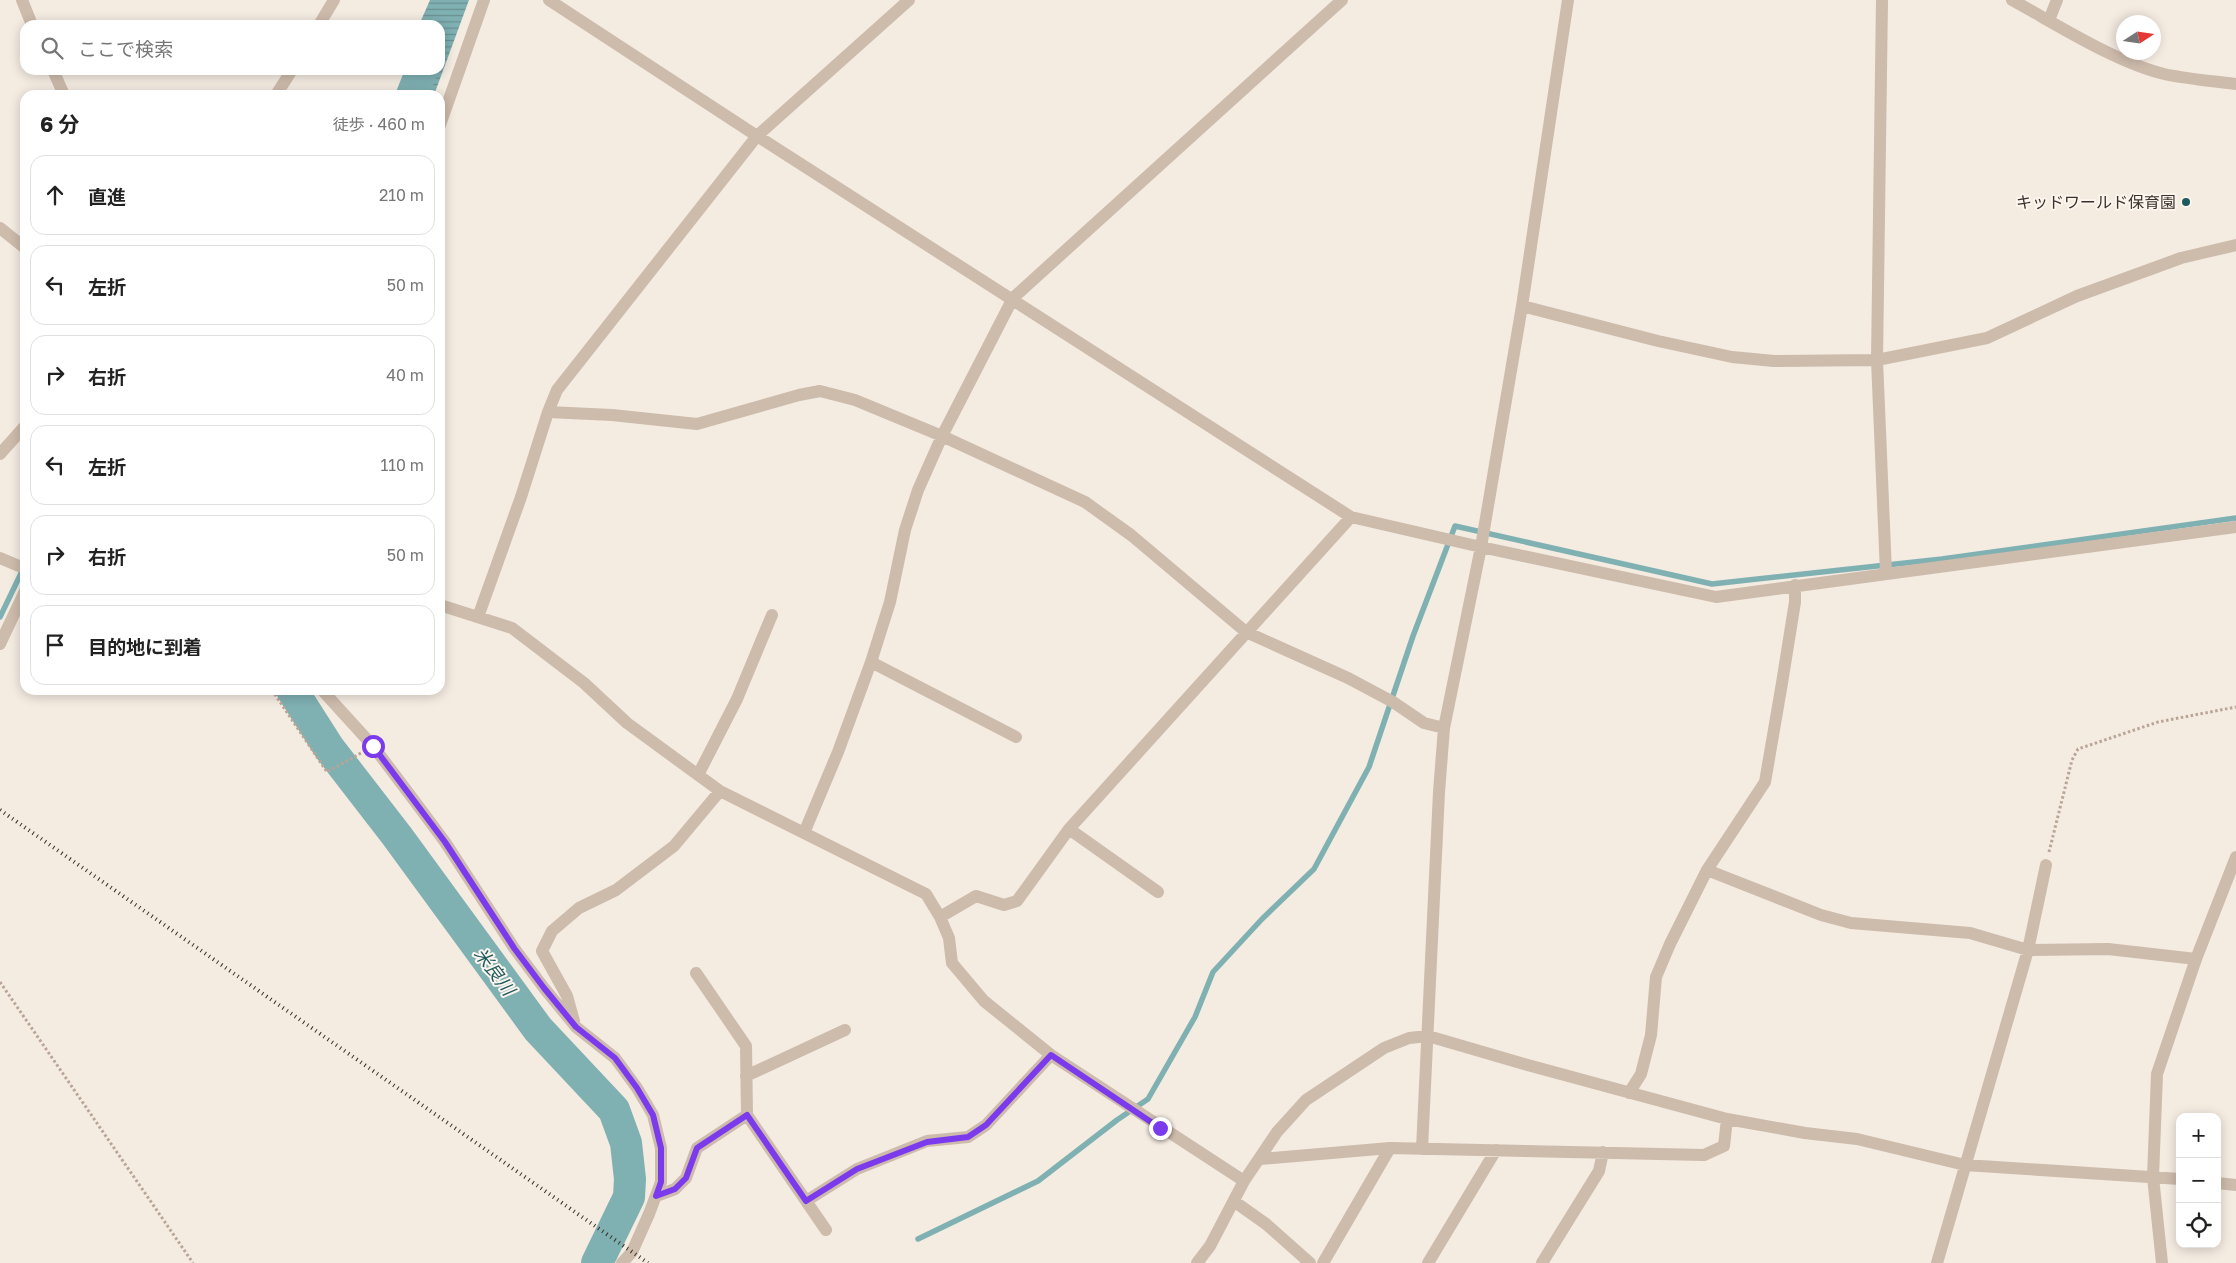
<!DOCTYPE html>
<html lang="ja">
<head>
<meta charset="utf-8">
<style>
	:root { --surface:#fff; --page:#f2f2f2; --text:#222; --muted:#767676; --line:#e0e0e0 }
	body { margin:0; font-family:"Golos Text","Noto Sans JP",sans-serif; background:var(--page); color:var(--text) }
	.controls { position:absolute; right:15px; bottom:15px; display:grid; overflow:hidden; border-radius:10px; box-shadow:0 2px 12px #0003 }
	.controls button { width:45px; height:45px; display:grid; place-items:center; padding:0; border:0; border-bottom:1px solid var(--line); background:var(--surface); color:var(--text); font:25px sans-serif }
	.compass { position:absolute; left:2116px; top:15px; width:45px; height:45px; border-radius:50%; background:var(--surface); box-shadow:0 2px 12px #0003; rotate:78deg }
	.stop { position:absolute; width:15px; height:15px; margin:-11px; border:4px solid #7c3aed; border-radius:50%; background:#fff }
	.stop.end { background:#7c3aed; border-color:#fff; box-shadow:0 1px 5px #0008 }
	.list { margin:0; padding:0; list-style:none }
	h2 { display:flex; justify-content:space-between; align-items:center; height:65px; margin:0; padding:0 20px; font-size:21px }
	h2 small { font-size:16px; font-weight:400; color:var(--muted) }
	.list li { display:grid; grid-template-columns:32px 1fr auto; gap:15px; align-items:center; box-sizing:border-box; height:80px; margin:0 10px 10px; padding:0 10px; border:1px solid var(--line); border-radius:15px }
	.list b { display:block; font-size:19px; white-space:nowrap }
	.list em { font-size:16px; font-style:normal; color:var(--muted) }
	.icon { flex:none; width:28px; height:28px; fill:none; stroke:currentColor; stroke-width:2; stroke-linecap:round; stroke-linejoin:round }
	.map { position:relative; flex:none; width:2236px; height:1263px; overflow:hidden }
	.search { position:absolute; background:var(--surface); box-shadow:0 2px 12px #0003; left:20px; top:20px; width:425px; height:55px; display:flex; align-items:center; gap:12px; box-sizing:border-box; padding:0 18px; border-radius:15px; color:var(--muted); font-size:19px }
	.panel { position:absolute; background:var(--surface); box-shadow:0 2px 12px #0003; left:20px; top:90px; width:425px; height:605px; border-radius:15px }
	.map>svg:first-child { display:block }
	.water { fill:url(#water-rules) }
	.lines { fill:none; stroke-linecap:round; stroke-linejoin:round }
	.stream { stroke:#7fb0b2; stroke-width:5.5 }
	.river { stroke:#7fb0b2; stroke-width:32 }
	.path { stroke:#b9a596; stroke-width:3; stroke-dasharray:2.5 2.5; stroke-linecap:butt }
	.minor { stroke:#cdbbac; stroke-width:12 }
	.rail { stroke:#3b302b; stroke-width:4; stroke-dasharray:1 4; stroke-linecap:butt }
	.route { stroke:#7c3aed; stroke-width:6 }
	.poi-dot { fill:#1f5a5e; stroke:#fbf5ee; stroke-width:2 }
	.labels { text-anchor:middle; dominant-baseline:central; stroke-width:4; stroke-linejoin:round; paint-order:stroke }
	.poi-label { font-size:16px; fill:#3b302b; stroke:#fbf5ee; text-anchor:end }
	.water-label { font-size:18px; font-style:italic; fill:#1f5a5e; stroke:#fbf5ee }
</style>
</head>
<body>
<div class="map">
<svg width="2236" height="1263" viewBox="0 0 2236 1263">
	<defs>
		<pattern id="water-rules" width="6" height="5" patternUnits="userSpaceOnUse" patternTransform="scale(1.25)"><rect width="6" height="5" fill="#7fb0b2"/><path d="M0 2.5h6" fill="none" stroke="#699091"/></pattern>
	</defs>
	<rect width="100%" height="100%" fill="#f4ebe1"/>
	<path class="water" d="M430,0H469L434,95H417L412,70H440V25H419Z"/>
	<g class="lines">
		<path class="stream" d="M0,617L25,565
			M918,1239L1038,1181L1117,1120L1148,1099L1195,1017L1213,972L1262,919L1314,869L1369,767L1413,636L1455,526L1712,584L1942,559L2236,518"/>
		<path class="river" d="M412,95L422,70
			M292,690L329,748L397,836L538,1029L614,1110L626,1143L630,1179L629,1197L597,1263"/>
		<path class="path" d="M272,690L327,772L361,753
			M2049,852L2072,760L2078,749L2158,722L2236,707
			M0,982L193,1263"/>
		<path class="minor" d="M22,0L32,25
			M549,0L757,136L1351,517L1481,547L1716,597L2236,527
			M1882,0L1877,360L1886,573
			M2012,0C2056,24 2115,62 2164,74C2187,79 2212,81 2236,84
			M2049,20L2057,0
			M319,25L334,0
			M53,70L64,95
			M276,95L292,70
			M440,125L484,0
			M0,228L25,248
			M1522,306L1658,341L1732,357L1774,361L1877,360L1987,338L2077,296L2181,258L2236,245
			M548,412L612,415L697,424L799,395L820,391L855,400L942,436L1085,502L1131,535L1246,632L1348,678L1393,702L1424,723L1444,728
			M0,454L25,426
			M0,558L19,566
			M440,605L512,628L584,683L627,723L720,791L926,894L940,917L949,938L952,963L984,1001L1051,1055L1244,1181
			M478,617L521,497L548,412L557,390L757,136L909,0
			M0,644L25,591
			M871,662L1016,737
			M322,690L373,746L419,807L445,842L514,948L544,988L576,1027L615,1058L637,1088L653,1115L661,1148V1182L649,1214L632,1252L622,1263
			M698,775L737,699L772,615
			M1069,829L1158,892
			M804,833L838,752L871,662L890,602L905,530L918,490L942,436L1013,298L1342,0
			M1707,870L1821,915L1851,923L1970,933L2028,950L2108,949L2196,959
			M940,917L976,896L1004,905L1017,901L1069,829L1351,517
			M696,973L746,1046L747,1115L826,1230
			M574,1021L567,996L542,951L552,931L579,908L616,890L674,846L720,791
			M746,1076L845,1030
			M1629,1093L1641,1074L1651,1035L1656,977L1670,944L1707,870L1765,782L1782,683L1795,602V585
			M1422,1149L1439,792L1444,728L1481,547L1522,306L1568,0
			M1260,1159L1390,1148L1704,1155L1724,1146L1727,1119
			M2217,1183L2236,1185
			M656,1196L675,1189L686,1178L697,1148L747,1115
			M806,1201L857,1169L927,1141L968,1137L986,1125L1051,1055
			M1235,1202L1266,1224L1310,1263
			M1197,1263L1210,1246L1244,1181L1277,1132L1306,1100L1384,1048L1409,1038L1428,1036L1524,1064L1727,1119L1805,1133L1857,1139L1965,1165L2180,1179
			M1323,1263L1390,1148
			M1428,1263L1496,1150
			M1542,1263L1599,1171L1603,1152
			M1937,1263L2028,950L2046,865
			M2162,1263L2153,1177L2157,1074L2196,959L2236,857"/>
		<path class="rail" d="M0,810L648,1263"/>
	</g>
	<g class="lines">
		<path class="route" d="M373,746L445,842L514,948L544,988L576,1027L615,1058L637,1088L653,1115L661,1148V1182L656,1196L675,1189L686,1178L697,1148L747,1115L806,1201L857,1169L927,1142L968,1137L986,1125L1051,1055L1160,1128"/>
	</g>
	<circle class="poi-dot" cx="2186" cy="202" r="5"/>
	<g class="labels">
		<g class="poi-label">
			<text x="2176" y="202">キッドワールド保育園</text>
		</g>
		<g class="water-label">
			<text transform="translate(495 971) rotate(53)">米良川</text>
		</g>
	</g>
</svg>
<div class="controls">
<button>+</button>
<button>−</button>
<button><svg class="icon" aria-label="locate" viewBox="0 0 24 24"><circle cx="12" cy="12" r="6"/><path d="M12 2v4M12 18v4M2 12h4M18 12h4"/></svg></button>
</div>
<svg class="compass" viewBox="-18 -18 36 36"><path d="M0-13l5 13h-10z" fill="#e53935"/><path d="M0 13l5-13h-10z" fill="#767676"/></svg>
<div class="stop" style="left:373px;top:746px"></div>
<div class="stop end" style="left:1160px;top:1128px"></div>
<div class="search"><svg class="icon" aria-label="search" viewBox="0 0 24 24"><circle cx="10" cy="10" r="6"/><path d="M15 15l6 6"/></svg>ここで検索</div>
<section class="panel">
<h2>6 分<small>徒歩 · 460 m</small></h2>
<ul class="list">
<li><svg class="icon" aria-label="ahead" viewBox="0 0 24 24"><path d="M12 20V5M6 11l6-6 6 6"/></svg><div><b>直進</b></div><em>210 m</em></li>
<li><svg class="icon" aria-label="left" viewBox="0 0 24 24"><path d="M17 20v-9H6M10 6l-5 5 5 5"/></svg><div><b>左折</b></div><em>50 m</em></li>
<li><svg class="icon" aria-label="right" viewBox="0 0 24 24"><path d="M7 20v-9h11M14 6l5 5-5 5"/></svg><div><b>右折</b></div><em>40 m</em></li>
<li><svg class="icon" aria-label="left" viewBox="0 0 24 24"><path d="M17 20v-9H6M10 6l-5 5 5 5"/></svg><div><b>左折</b></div><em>110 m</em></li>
<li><svg class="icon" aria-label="right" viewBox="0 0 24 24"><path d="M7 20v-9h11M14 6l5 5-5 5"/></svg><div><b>右折</b></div><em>50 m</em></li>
<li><svg class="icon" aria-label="arrive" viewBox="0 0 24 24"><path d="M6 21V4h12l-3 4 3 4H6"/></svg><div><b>目的地に到着</b></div></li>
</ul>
</section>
</div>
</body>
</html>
